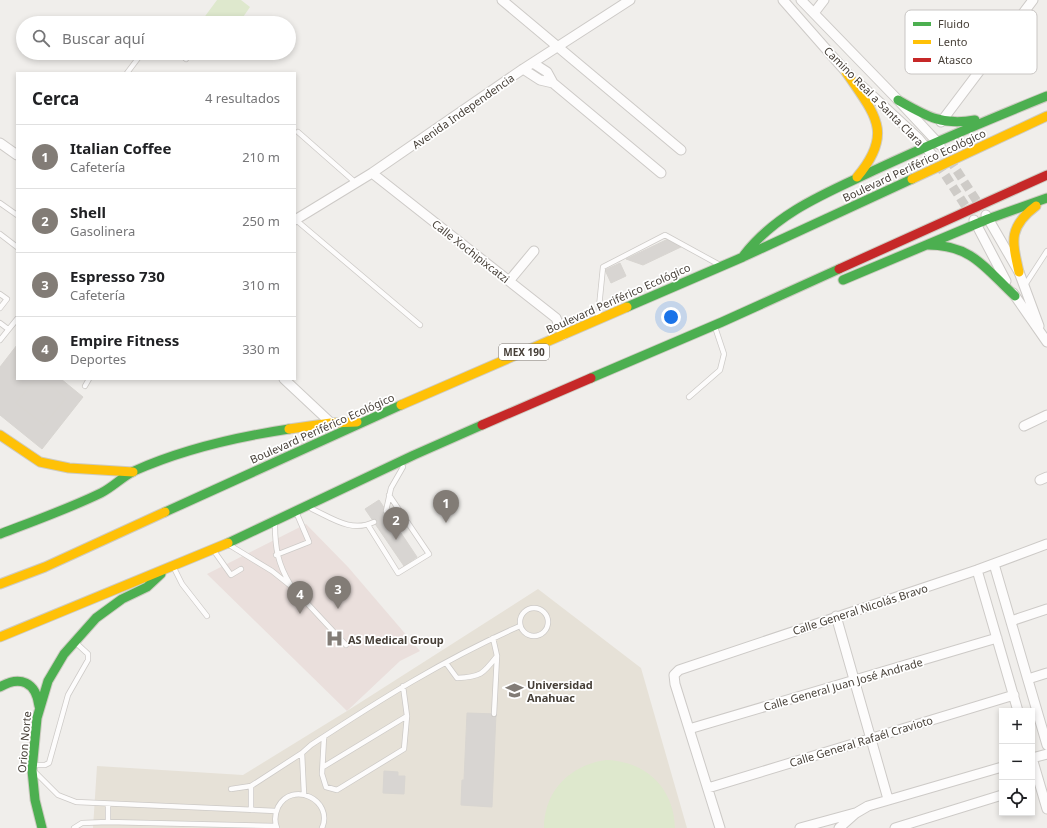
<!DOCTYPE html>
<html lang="es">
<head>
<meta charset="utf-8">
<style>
	:root { --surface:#fff; --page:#f2f2f2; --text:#202124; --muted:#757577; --line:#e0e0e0; --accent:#827c76 }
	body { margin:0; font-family:"Noto Sans",sans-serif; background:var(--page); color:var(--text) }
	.controls { position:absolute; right:12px; bottom:12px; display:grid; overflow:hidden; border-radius:0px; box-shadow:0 2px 6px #0003 }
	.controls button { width:36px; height:36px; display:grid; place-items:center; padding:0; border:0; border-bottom:1px solid var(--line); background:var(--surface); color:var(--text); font:20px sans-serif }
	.you { position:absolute; left:671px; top:317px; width:14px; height:14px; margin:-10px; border:3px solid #fff; border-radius:50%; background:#1a73e8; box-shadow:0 0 0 6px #1a73e833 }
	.badge { display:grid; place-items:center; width:26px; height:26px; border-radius:50%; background:var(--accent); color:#fff; font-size:13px; font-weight:700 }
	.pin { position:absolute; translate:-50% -33px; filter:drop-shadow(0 1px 2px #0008) }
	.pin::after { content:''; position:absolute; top:21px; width:14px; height:12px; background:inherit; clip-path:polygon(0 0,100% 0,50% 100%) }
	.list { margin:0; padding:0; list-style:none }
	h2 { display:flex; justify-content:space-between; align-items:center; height:52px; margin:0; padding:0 16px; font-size:17px }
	h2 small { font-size:13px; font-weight:400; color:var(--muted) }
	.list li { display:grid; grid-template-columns:26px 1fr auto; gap:12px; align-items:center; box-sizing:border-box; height:64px; padding:0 16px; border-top:1px solid var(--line) }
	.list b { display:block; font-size:15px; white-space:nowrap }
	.list p { margin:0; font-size:13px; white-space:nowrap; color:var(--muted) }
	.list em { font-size:13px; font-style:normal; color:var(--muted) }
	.icon { flex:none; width:22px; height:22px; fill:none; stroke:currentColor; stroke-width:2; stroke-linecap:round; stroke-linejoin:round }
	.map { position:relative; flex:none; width:1047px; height:828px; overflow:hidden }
	.search { position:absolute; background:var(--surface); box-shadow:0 2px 6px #0003; left:16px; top:16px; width:280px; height:44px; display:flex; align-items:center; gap:10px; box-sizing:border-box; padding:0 14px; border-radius:22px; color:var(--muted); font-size:15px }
	.panel { position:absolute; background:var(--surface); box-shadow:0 2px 6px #0003; left:16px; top:72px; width:280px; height:308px; border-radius:0px }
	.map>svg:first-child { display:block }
	.education { fill:#e6e1d7 }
	.medical { fill:#eadfdc }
	.green { fill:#dee8cd }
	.building { fill:#d8d5d2; stroke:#d8d5d1 }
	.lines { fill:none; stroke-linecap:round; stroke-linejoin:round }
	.street-tunnel { stroke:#cecbc7; stroke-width:9; stroke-dasharray:9 4.5; stroke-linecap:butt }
	.lane-casing { stroke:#cdcac7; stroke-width:6 }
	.street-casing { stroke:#cdcac7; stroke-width:11 }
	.fast-casing { stroke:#cecbc2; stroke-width:11 }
	.slow-casing { stroke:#cecbc2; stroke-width:11 }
	.jam-casing { stroke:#cecbc2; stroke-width:11 }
	.lane { stroke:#fdfcfc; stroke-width:4.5 }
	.street { stroke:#fdfcfc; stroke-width:9 }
	.fast { stroke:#4caf50; stroke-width:9 }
	.slow { stroke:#ffc107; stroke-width:9 }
	.jam { stroke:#c62828; stroke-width:9 }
	.labels { text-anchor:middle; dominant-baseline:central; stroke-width:3.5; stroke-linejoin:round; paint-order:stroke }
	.shield { fill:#fff; stroke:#7e7973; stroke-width:1 }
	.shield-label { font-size:10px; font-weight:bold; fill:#463f37 }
	.street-label { font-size:11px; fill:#463f37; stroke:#fff }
	.poi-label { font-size:11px; font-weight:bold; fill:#463f37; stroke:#fff; text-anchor:start }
	.key { fill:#fff; stroke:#c8c5c3; stroke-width:1 }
	.key-label { font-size:11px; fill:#463f37 }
</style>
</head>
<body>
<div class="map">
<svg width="1047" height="828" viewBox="0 0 1047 828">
	<rect width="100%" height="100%" fill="#f0eeeb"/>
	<path class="education" d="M538,589L641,668L687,828H93L97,766L243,775L347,711Z"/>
	<path class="medical" d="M306,524L348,567L420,651L400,661L347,711L207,574Z"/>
	<path class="green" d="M217,0H241L250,7L239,23H200Z
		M606,760C646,761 674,788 675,828H544C544,791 570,765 606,760Z"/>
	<path class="building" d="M668,239L683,246L643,265L626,259Z
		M620,263L626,276L611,283L605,270Z
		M17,345V379H61L83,397L42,449L0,415V367Z
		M35,379H43L66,398L44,425L16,403Z
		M379,500L417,557L404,566L365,509Z
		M467,713L496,714L492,807L461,805L462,780H464Z
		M384,771L398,772V776H405L404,794L383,793Z"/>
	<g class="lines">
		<path class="street-tunnel" d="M942,148L982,209
			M938,164L970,213"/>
		<defs>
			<path id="lane" d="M179,53L186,59
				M127,73L142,53
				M298,132L356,183
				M0,203L17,215
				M296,220L420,325
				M0,234L17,247
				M1025,285L1047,251
				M0,294L7,299L0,308
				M598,317L603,267L665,235L718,264
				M0,323L8,329
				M0,340L17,319
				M85,386L89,379
				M689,397L720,370L724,354L715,327
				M312,509C332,518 351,533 374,522
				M386,511L391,488L403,467
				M275,525C275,548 278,564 290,584
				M368,525L398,573L429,554L389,495
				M231,546L272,571L292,587L346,645
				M214,551L231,575L241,569
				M276,555L309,542L297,514
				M174,568L182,584L207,616
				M520 622a14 14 0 1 1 28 0a14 14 0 1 1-28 0Z
				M493,638L497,656L494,714
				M446,663L457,678C481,677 483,674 497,656
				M324,737L322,774L326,787L337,790L404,749L407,716L403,686
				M34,765H45L49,763L68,695L88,660V654L75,642
				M323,767L407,716
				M35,772L58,795L76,802L276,811
				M231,789L251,786L302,753
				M304,794L302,753L311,745C378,701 446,658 520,626
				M251,810V786
				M108,822V804
				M74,828L82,823L108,822L276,826
				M277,828C274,821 275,814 278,807C292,780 334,800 322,828"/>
			<path id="street" d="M502,0L681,150
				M783,0L848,74
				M801,0L898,100L940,145
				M814,13L824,0
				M533,63L547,72L553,83L661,173
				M523,69L540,80L553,83
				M862,86L918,138L933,156
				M941,122L1033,0
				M0,143L17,155
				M372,173L556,318L563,335
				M986,215L1019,272L1039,326
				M295,220L372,173L523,69L630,0
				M974,220L1006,281
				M509,281L534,251
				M1013,293L1047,342
				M284,379L331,423
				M1024,426L1047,415
				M1040,480L1047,477
				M994,564L1047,745
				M977,570L1018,711
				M836,616L888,799
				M1011,621L1047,609
				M1028,679L1047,673
				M689,729L997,638
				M1032,758L1047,809
				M1032,758L1047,754
				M708,788L1014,695
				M720,828L675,684L674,675L679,670L977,570L1047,544
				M800,828L855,813
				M839,828L856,813L868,806L1002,767
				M895,828L1002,795"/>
			<path id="fast" d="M898,100C926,116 942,126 975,120
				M929,245C972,245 986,269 1015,296
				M744,255C778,211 829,192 877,169C933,143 990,119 1047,96
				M843,280L988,219L1047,198
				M627,307L743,257L912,179
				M591,378L722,322L839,269
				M165,512L401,405
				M0,534C34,521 68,509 101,493C113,487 122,477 134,471C183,449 236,437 289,429
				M228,543L414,455L482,425
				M0,687C20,675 36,682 39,706
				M42,828L35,800L32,770L37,718L48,681L64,654L96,618L122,599L147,587L161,574"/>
			<path id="slow" d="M846,72C874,114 895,132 857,177
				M912,179L1047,116
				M1019,272C1012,241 1008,227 1036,206
				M401,405L627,307
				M289,429L331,423L357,422
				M0,435L40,462L69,468L133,472
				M0,584L45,567L165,512
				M0,637L228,543"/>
			<path id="jam" d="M839,269L1047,175
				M482,425L591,378"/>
		</defs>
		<use href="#lane" class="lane-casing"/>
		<use href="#street" class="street-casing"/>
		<use href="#fast" class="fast-casing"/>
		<use href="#slow" class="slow-casing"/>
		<use href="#jam" class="jam-casing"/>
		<use href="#lane" class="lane"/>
		<use href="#street" class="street"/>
		<use href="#fast" class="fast"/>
		<use href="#slow" class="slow"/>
		<use href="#jam" class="jam"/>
	</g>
	<defs>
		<symbol id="hospital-bare" viewBox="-9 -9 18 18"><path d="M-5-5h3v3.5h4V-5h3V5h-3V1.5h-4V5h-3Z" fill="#827c76" stroke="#fff" stroke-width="2.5" paint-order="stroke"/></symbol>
		<symbol id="university-bare" viewBox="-9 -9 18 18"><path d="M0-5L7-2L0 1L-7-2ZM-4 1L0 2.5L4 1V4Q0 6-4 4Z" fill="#827c76" stroke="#fff" stroke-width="2.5" paint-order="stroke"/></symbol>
	</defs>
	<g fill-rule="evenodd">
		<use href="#hospital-bare" x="322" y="626" width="25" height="25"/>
		<use href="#university-bare" x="502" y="678" width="25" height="25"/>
	</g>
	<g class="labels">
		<rect class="shield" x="499" y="344" width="50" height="16" rx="3"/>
		<g class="shield-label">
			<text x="524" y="352">MEX 190</text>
		</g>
		<g class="street-label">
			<text transform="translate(874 96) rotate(45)">Camino Real a Santa Clara</text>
			<text transform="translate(463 111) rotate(-35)">Avenida Independencia</text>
			<text transform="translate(914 165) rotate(-25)">Boulevard Periférico Ecológico</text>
			<text transform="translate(471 251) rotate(38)">Calle Xochipixcatzi</text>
			<text transform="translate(618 298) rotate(-24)">Boulevard Periférico Ecológico</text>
			<text transform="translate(322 428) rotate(-24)">Boulevard Periférico Ecológico</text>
			<text transform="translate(860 609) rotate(-18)">Calle General Nicolás Bravo</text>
			<text transform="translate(843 684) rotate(-16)">Calle General Juan José Andrade</text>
			<text transform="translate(861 741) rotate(-17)">Calle General Rafaél Cravioto</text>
			<text transform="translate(24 742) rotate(-85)">Orion Norte</text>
		</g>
		<g class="poi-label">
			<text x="348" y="639">AS Medical Group</text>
			<text x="527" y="684">Universidad<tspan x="527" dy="13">Anahuac</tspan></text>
		</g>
	</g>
	<rect x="905" y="10" width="132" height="64" rx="6" class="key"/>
	<rect x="913" y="22" width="18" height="4" fill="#4caf50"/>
	<rect x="913" y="40" width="18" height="4" fill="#ffc107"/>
	<rect x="913" y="58" width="18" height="4" fill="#c62828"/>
	<g class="key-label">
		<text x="938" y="28">Fluido</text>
		<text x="938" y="46">Lento</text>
		<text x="938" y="64">Atasco</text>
	</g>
</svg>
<div class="controls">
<button>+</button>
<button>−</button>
<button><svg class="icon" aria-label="locate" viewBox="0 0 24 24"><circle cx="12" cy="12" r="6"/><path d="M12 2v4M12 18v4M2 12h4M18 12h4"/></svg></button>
</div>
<div class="you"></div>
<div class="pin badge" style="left:446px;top:523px">1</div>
<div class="pin badge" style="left:396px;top:540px">2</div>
<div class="pin badge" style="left:338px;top:609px">3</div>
<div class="pin badge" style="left:300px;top:614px">4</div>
<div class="search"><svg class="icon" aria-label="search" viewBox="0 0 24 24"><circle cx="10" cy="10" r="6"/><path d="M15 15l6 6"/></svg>Buscar aquí</div>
<section class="panel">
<h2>Cerca<small>4 resultados</small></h2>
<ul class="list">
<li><span class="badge">1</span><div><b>Italian Coffee</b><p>Cafetería</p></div><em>210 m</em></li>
<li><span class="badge">2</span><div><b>Shell</b><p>Gasolinera</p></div><em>250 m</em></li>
<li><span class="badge">3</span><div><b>Espresso 730</b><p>Cafetería</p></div><em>310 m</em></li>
<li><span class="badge">4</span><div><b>Empire Fitness</b><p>Deportes</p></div><em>330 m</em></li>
</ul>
</section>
</div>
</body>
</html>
